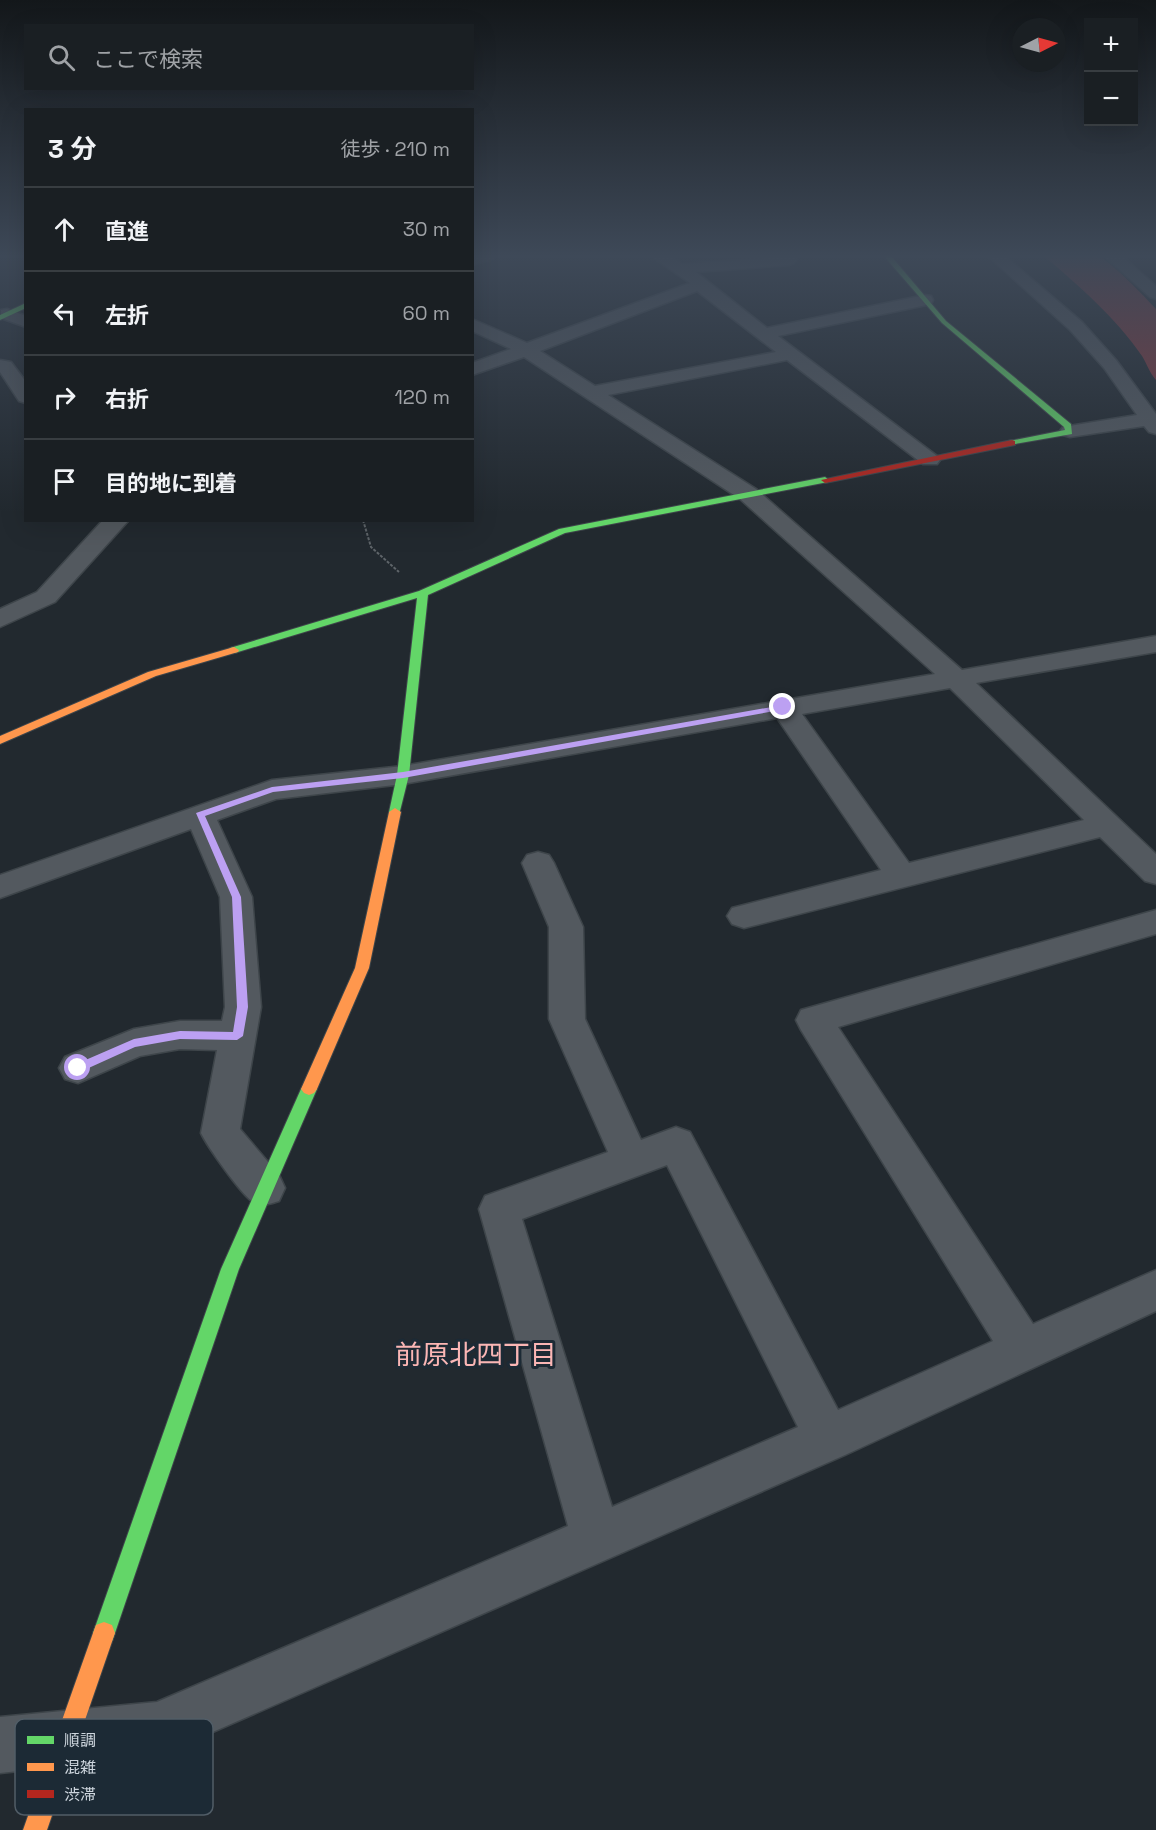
<!DOCTYPE html>
<html lang="ja">
<head>
<meta charset="utf-8">
<style>
	:root { --surface:#1a1f23; --page:#272c30; --text:#f1f3f6; --muted:#9fa2a6; --line:#383d41 }
	body { margin:0; font-family:"Space Grotesk","Noto Sans JP",sans-serif; background:var(--page); color:var(--text) }
	.controls { position:absolute; right:18px; top:18px; display:grid; overflow:hidden; border-radius:0px; box-shadow:0 6px 24px #0002 }
	.controls button { width:54px; height:54px; display:grid; place-items:center; padding:0; border:0; border-bottom:2px solid var(--line); background:var(--surface); color:var(--text); font:30px sans-serif }
	.compass { position:absolute; left:1012px; top:18px; width:54px; height:54px; border-radius:50%; background:var(--surface); box-shadow:0 6px 24px #0002; rotate:84deg }
	.stop { position:absolute; width:18px; height:18px; margin:-14px; border:4px solid #bca0f2; border-radius:50%; background:#fff }
	.stop.end { background:#bca0f2; border-color:#fff; box-shadow:0 2px 6px #0008 }
	.list { margin:0; padding:0; list-style:none }
	h2 { display:flex; justify-content:space-between; align-items:center; height:78px; margin:0; padding:0 24px; font-size:26px }
	h2 small { font-size:20px; font-weight:400; color:var(--muted) }
	.list li { display:grid; grid-template-columns:39px 1fr auto; gap:18px; align-items:center; box-sizing:border-box; height:84px; padding:0 24px; border-top:2px solid var(--line) }
	.list b { display:block; font-size:22px; white-space:nowrap }
	.list em { font-size:20px; font-style:normal; color:var(--muted) }
	.icon { flex:none; width:33px; height:33px; fill:none; stroke:currentColor; stroke-width:2; stroke-linecap:round; stroke-linejoin:round }
	.map { position:relative; flex:none; width:1156px; height:1830px; overflow:hidden }
	.search { position:absolute; background:var(--surface); box-shadow:0 6px 24px #0002; left:24px; top:24px; width:450px; height:66px; display:flex; align-items:center; gap:15px; box-sizing:border-box; padding:0 21px; border-radius:0px; color:var(--muted); font-size:22px }
	.panel { position:absolute; background:var(--surface); box-shadow:0 6px 24px #0002; left:24px; top:108px; width:450px; height:414px; border-radius:0px }
	.map>svg:first-child { display:block }
	.water { fill:#84383d }
	.lines { fill:none; stroke-linecap:round; stroke-linejoin:round }
	.street-casing { stroke:#3e454a; stroke-width:3 }
	.fast-casing { stroke:#3e454a; stroke-width:2 }
	.slow-casing { stroke:#3e454a; stroke-width:2 }
	.jam-casing { stroke:#3e454a; stroke-width:2 }
	.path { stroke:#5e6469; stroke-width:2; stroke-dasharray:3 1.5; stroke-linecap:butt }
	.street { fill:#53595f; fill-rule:evenodd }
	.fast { fill:#63d668; fill-rule:evenodd }
	.slow { fill:#ff974d; fill-rule:evenodd }
	.jam { fill:#b3261e; fill-rule:evenodd }
	.route { fill:#bca0f2 }
	.labels { text-anchor:middle; dominant-baseline:central; stroke-width:6; stroke-linejoin:round; paint-order:stroke }
	.near-neighbourhood-label { font-size:27px; fill:#fab6b5; stroke:#1c2a35 }
	.key { fill:#1c2a35; stroke:#515d67; stroke-width:1.5 }
	.key-label { font-size:16px; fill:#cdd5dd }
</style>
</head>
<body>
<div class="map">
<svg width="1156" height="1830" viewBox="0 0 1156 1830">
	<rect width="100%" height="100%" fill="#22292f"/>
	<path class="water" d="M1044,256C1061,256 1080,254 1097,256C1108,258 1146,298 1156,309V380C1149,372 1147,364 1142,356C1116,318 1079,286 1044,256Z"/>
	<g class="lines">
		<defs>
			<path id="street" d="M472,256H496L493,259L472,265Z
				M651,256H670L682,264L794,257L797,260L794,263L789,265L696,272L767,328L925,295L931,296L933,300L931,304L778,336L937,456L940,460L937,464H923L787,360L608,395L756,489L962,670L1156,636V652L976,683L1156,854V884L1145,881L1100,837L744,928L732,924L727,916L732,908L881,870L777,718L403,784L276,799L217,820L252,897L261,1007L240,1129L279,1175L285,1188L279,1201C269,1204 262,1207 252,1201C241,1194 207,1146 201,1133L217,1050L180,1049L140,1056L78,1083L65,1079L59,1068L65,1057L134,1029L180,1021H222L225,1007L220,897L191,829L0,898V875L272,780L403,766L935,674L740,499L524,357L472,375V363L511,349L472,331V319L527,343L690,283ZM697,291L776,352L595,386L540,351ZM950,688L1084,820L909,863L802,714Z
				M988,256H1005L1082,322L1116,360L1156,414V434L1149,432L1144,426L1070,437L1063,435L1060,431L1063,427L1137,415L1104,368L1070,330Z
				M1104,256H1122L1156,286V299L1150,297Z
				M7,309L26,316V327L1,318V310Z
				M0,360L11,362L26,382V403L19,401L0,372Z
				M103,520H129L55,602L0,627V609L37,592Z
				M538,852L549,855L554,863L583,927L585,1019L641,1140L676,1127L690,1132L838,1410L993,1341L801,1030L796,1020L801,1010L1156,910V934L838,1027L1033,1324L1156,1270V1311L845,1455L158,1756L0,1773V1717L157,1702L568,1526L479,1209L485,1196L608,1152L549,1019V927L522,863L527,855ZM667,1165L798,1427L612,1507L522,1219Z"/>
			<path id="fast" d="M884,256H891L946,321L1071,424L1072,434L1009,445V441L1065,430L1064,427L942,323Z
				M26,303V308L0,320V315Z
				M825,477L829,480L828,482L565,533L428,595L409,775L399,815H391L389,812L397,775L417,598L238,652L234,653L229,650L230,648L419,591L559,529Z
				M309,1083L314,1085L317,1089L239,1269L115,1633L112,1641L104,1644L96,1641L93,1633L221,1269L301,1089L304,1085Z"/>
			<path id="slow" d="M234,647L239,650L238,652L156,676L0,744V736L148,672Z
				M395,808L401,812L369,968L317,1089L314,1093L309,1095L304,1093L301,1089L355,968L389,812Z
				M104,1622L112,1625L115,1633L47,1830H23L93,1633L96,1625Z"/>
			<path id="jam" d="M1012,440L1015,441V445L825,483L821,480Z"/>
		</defs>
		<use href="#street" class="street-casing"/>
		<use href="#fast" class="fast-casing"/>
		<use href="#slow" class="slow-casing"/>
		<use href="#jam" class="jam-casing"/>
		<path class="path" d="M363,520L371,547L399,572"/>
		<use href="#street" class="street"/>
		<use href="#fast" class="fast"/>
		<use href="#slow" class="slow"/>
		<use href="#jam" class="jam"/>
	</g>
	<linearGradient id="sky" x2="0" y2="1"><stop stop-color="#13171a"/><stop offset="0.5" stop-color="#3e4958"/><stop offset="1" stop-color="#3e4958" stop-opacity="0"/></linearGradient>
	<rect width="1156" height="512" fill="url(#sky)"/>
	<path class="route" d="M783,705L786,709L403,778L273,792L205,816L241,897L248,1007L243,1036L237,1040L180,1039L135,1047L82,1071H74V1065L134,1039L180,1031L233,1032L237,1007L232,897L196,813L272,787L403,772Z"/>
	<g class="labels">
		<g class="near-neighbourhood-label">
			<text x="476" y="1354">前原北四丁目</text>
		</g>
	</g>
	<rect x="15" y="1719" width="198" height="96" rx="9" class="key"/>
	<rect x="27" y="1736" width="27" height="8" fill="#63d668"/>
	<rect x="27" y="1763" width="27" height="8" fill="#ff974d"/>
	<rect x="27" y="1790" width="27" height="8" fill="#b3261e"/>
	<g class="key-label">
		<text x="64" y="1746">順調</text>
		<text x="64" y="1773">混雑</text>
		<text x="64" y="1800">渋滞</text>
	</g>
</svg>
<div class="controls">
<button>+</button>
<button>−</button>
</div>
<svg class="compass" viewBox="-18 -18 36 36"><path d="M0-13l5 13h-10z" fill="#e53935"/><path d="M0 13l5-13h-10z" fill="#9fa2a6"/></svg>
<div class="stop" style="left:78px;top:1068px"></div>
<div class="stop end" style="left:783px;top:707px"></div>
<div class="search"><svg class="icon" aria-label="search" viewBox="0 0 24 24"><circle cx="10" cy="10" r="6"/><path d="M15 15l6 6"/></svg>ここで検索</div>
<section class="panel">
<h2>3 分<small>徒歩 · 210 m</small></h2>
<ul class="list">
<li><svg class="icon" aria-label="ahead" viewBox="0 0 24 24"><path d="M12 20V5M6 11l6-6 6 6"/></svg><div><b>直進</b></div><em>30 m</em></li>
<li><svg class="icon" aria-label="left" viewBox="0 0 24 24"><path d="M17 20v-9H6M10 6l-5 5 5 5"/></svg><div><b>左折</b></div><em>60 m</em></li>
<li><svg class="icon" aria-label="right" viewBox="0 0 24 24"><path d="M7 20v-9h11M14 6l5 5-5 5"/></svg><div><b>右折</b></div><em>120 m</em></li>
<li><svg class="icon" aria-label="arrive" viewBox="0 0 24 24"><path d="M6 21V4h12l-3 4 3 4H6"/></svg><div><b>目的地に到着</b></div></li>
</ul>
</section>
</div>
</body>
</html>
